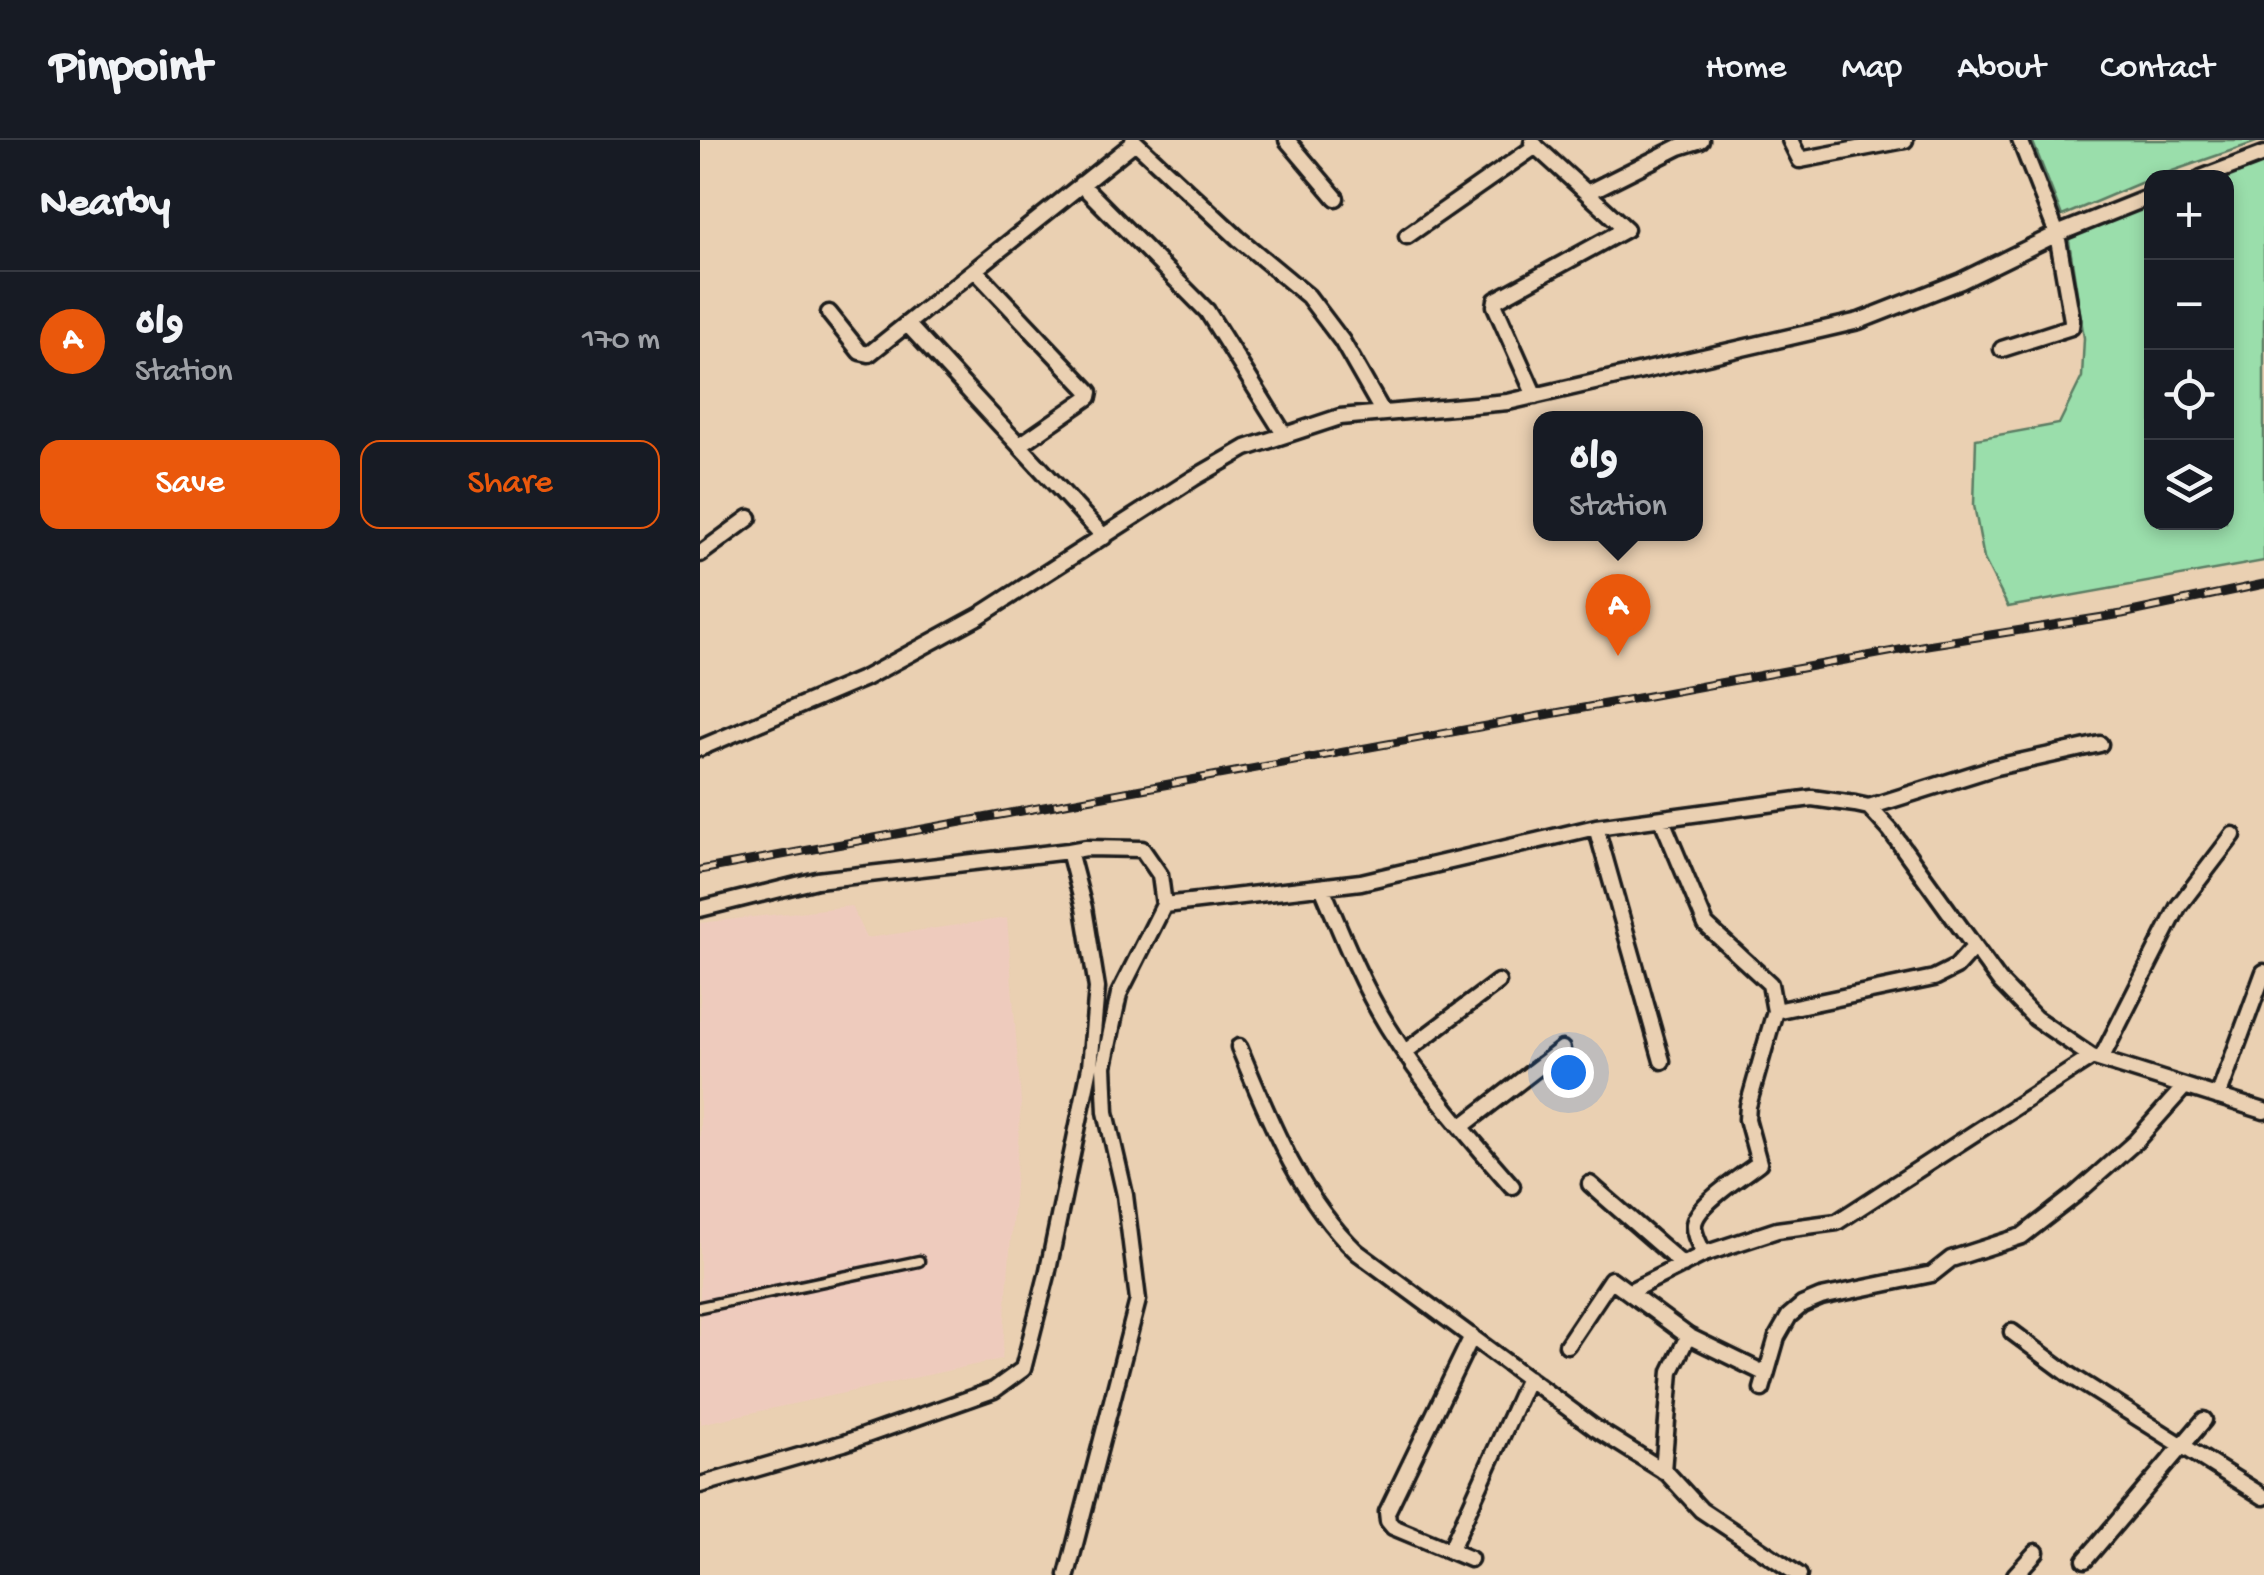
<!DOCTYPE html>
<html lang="en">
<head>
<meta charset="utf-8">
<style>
	:root { --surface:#171b24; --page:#242831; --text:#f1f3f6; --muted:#9ea1a6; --line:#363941; --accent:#ea580c }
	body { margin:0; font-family:"Gochi Hand","Playpen Sans Arabic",sans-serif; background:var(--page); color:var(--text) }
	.controls { position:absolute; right:30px; top:30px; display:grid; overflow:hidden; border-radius:20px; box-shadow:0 5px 15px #0003 }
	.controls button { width:90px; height:90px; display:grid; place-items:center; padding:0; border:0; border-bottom:2px solid var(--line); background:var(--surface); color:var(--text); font:50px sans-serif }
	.you { position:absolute; left:868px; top:932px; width:35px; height:35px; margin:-25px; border:8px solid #fff; border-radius:50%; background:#1a73e8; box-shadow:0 0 0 15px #1a73e833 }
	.badge { display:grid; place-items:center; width:65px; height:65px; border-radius:50%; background:var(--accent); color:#fff; font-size:32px; font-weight:700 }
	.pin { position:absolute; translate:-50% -82px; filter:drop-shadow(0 2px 5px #0008) }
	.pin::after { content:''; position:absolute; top:52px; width:35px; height:30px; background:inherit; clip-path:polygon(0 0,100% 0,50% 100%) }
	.popup { position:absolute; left:833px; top:271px; width:170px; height:130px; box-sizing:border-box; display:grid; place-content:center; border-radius:20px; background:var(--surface); filter:drop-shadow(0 2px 8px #0005); font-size:32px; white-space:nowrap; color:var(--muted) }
	.popup b { font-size:38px; color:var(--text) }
	.popup::after { content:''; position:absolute; left:50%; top:100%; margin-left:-20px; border:20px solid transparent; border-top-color:var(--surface) }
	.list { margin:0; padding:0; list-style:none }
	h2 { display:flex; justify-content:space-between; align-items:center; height:130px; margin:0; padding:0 40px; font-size:42px }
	h2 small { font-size:32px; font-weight:400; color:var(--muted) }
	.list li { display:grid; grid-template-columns:65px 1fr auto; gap:30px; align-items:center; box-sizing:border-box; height:140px; padding:0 40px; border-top:2px solid var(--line) }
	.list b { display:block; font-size:38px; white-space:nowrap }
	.list p { margin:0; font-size:32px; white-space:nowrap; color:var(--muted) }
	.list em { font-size:32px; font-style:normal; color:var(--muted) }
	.actions { display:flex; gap:20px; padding:30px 40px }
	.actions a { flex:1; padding:22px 0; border:2px solid var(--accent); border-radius:20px; text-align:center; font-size:35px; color:var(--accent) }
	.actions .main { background:var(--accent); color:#fff }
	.icon { flex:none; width:55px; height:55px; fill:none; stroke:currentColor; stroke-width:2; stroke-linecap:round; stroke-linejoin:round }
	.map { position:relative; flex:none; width:1564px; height:1435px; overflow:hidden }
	header { display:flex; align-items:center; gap:60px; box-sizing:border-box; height:140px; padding:0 50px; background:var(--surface); border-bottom:2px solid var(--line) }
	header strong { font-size:48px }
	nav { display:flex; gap:55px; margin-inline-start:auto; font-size:35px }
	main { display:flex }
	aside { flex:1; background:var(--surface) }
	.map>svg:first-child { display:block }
	.built { fill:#eecbbd }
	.green { fill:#9adeab; stroke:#5b7d64; stroke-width:2.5 }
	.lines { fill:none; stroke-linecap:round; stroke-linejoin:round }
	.service-casing { stroke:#1c1c1c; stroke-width:15 }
	.minor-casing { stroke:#1c1c1c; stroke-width:21 }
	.service { stroke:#ead0b2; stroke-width:8 }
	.minor { stroke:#ead0b2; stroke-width:14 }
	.rail-casing { stroke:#1c1c1c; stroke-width:9 }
	.rail { stroke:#ead0b2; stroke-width:5; stroke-dasharray:15; stroke-linecap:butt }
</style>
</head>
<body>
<header>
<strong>Pinpoint</strong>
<nav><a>Home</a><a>Map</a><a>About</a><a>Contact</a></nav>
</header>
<main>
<aside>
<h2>Nearby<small></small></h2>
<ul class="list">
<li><span class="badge">A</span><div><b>واہ</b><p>Station</p></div><em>170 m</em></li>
</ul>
<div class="actions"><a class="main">Save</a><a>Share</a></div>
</aside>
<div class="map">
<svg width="1564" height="1435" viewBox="0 0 1564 1435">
	<rect width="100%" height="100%" fill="#ead0b2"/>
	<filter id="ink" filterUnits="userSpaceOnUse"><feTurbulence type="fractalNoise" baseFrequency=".01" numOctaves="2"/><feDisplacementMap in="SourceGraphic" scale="20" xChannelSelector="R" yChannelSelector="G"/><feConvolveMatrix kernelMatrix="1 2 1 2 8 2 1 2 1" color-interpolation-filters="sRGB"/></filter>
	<g filter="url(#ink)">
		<path class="built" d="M151,766L166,798L307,778L321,963L302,1219L0,1284V783Z"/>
		<path class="green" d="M1332,0H1562L1452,38L1362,76Z
			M1564,23V421L1308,467L1284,419L1274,365L1276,299L1359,284L1382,237L1384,198L1368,95L1451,65L1452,382H1526L1525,37Z"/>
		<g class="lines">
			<defs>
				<path id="service" d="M0,1167L219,1121"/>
				<path id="minor" d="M433,0L538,98L608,156L642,201L682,271
					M587,0L636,58
					M1090,0L1100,20L1205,0
					M832,3L887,53
					M1501,38L1564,14
					M381,44L507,171L584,294
					M707,96L836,6
					M275,130L390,252L389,257L320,305
					M129,173L160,212L169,214L435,2
					M208,185L404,397
					M1302,209L1371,187L1372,180L1357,94L1320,0
					M835,256L795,166L796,160L926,89L887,53L979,7L1001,0
					M0,414L49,378
					M0,608L165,538L279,476L494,338L546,308L640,277L808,262L1159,181L1261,141L1357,94L1452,56
					M1169,667L1296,627L1400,604
					M962,680L1006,785L1070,844L1075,871L1048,966L1047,979L1059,1023C1042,1036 997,1064 994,1084C993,1094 1000,1105 1004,1114
					M896,687L962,921
					M622,747C642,795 661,843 688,887C723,944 768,996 812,1046
					M464,765L661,742L896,687L1112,658L1155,664L1169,667L1190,690L1300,842L1335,878L1392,917L1564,971
					M0,769L117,740L369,711L384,768L397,848L390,927L347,1135L323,1229L294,1250L144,1303L0,1345
					M1075,871L1234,838L1256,827L1274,807
					M539,907C569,979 599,1057 657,1112L895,1288L967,1333L1001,1370L1099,1435
					M705,912L798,842
					M1401,919L1478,767L1533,695
					M1518,957L1564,832
					M761,987L862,909
					M890,1044L983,1125
					M930,1151L1004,1114L1077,1090L1137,1082L1392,917
					M1312,1192L1370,1235L1564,1357
					M867,1205L911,1139L988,1196L1066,1234
					M1062,1249L1077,1197L1089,1176L1102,1165L1121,1157L1232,1134L1251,1119L1322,1096L1376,1054L1436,1001L1485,946
					M963,1331L971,1231L988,1196
					M750,1411L828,1238
					M770,1419L693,1387L688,1381L687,1372L772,1196
					M1385,1420L1504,1280
					M367,1435L438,1160L425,1055L406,972L404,926L419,854L464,765L460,735L442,709L386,708L369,711
					M1315,1435L1336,1412"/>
			</defs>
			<use href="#service" class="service-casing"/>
			<use href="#minor" class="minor-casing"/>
			<use href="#service" class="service"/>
			<use href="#minor" class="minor"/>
			<defs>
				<path id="rail" d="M0,730L1227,505L1422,474L1564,444"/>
			</defs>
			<use href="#rail" class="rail-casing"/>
			<use href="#rail" class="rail"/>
		</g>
	</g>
</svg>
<div class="controls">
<button>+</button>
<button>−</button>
<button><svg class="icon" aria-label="locate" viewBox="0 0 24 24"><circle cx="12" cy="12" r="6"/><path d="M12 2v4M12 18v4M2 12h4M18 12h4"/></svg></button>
<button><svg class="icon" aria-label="layers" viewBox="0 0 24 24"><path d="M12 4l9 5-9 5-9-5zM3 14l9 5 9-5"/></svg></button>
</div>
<div class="you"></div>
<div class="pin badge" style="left:918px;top:516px">A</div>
<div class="popup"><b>واہ</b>Station</div>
</div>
</main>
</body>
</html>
